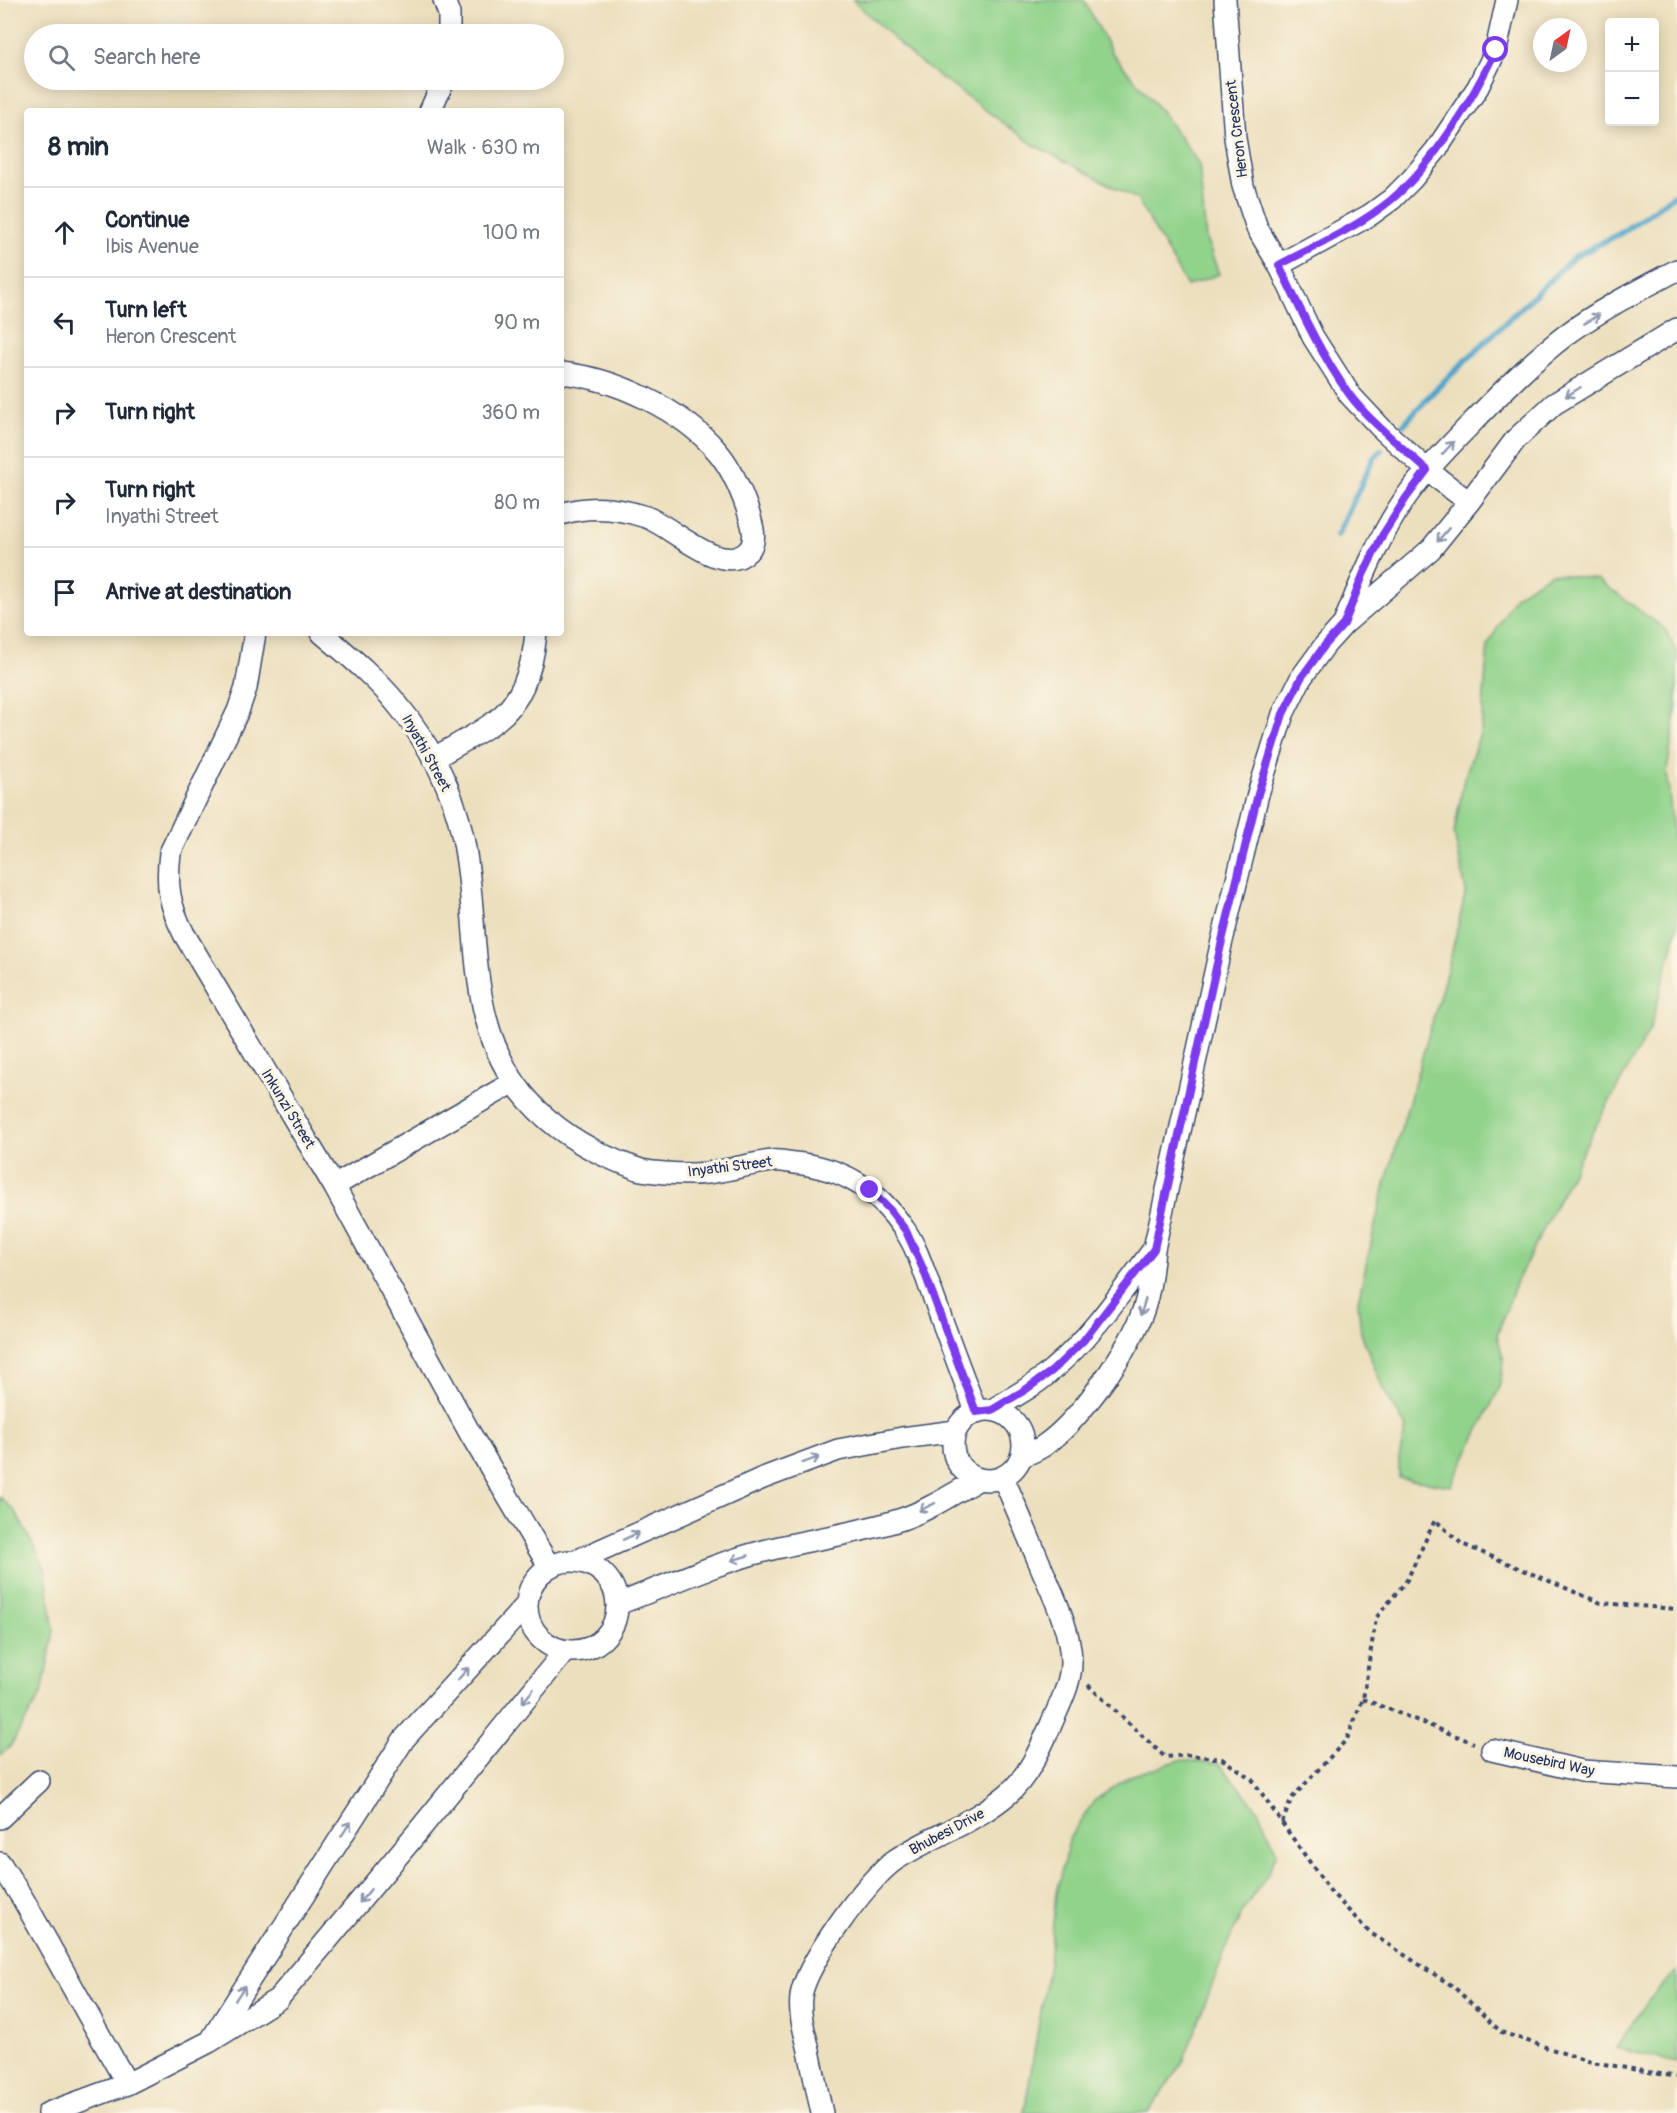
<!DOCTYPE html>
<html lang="en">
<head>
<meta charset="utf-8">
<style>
	:root { --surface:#fff; --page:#f2f2f3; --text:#1f2937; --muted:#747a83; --line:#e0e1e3 }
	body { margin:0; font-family:Pangolin,sans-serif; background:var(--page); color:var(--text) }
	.controls { position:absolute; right:18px; top:18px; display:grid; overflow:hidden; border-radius:6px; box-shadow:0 3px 15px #0003 }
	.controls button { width:54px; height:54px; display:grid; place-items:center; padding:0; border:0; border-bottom:2px solid var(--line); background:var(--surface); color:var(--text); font:30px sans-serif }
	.compass { position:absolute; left:1533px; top:18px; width:54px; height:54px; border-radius:50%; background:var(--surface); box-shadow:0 3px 15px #0003; rotate:33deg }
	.stop { position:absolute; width:18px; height:18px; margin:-14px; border:4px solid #7c3aed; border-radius:50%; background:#fff }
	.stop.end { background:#7c3aed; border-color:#fff; box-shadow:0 2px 6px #0008 }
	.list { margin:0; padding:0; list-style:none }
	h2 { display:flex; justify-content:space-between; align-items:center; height:78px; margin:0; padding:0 24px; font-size:26px }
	h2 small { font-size:20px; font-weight:400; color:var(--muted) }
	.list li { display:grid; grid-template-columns:39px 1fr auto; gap:18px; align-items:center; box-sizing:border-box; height:90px; padding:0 24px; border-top:2px solid var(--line) }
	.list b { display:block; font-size:22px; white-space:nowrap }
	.list p { margin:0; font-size:20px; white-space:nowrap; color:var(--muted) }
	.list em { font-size:20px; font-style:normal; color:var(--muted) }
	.icon { flex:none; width:33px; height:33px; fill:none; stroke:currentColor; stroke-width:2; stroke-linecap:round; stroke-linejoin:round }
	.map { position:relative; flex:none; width:1677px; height:2113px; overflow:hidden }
	.search { position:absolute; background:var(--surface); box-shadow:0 3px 15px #0003; left:24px; top:24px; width:540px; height:66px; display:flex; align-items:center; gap:15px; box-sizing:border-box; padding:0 21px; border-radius:33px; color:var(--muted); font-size:22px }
	.panel { position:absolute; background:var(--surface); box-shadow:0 3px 15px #0003; left:24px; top:108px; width:540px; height:528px; border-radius:6px }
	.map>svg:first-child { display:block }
	.green { fill:#91d38b; stroke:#568174; stroke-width:1.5 }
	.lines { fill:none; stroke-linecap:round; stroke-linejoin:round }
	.stream { stroke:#4ea4cb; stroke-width:6 }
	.minor-casing { stroke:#3a496c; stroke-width:24 }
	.path { stroke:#3a496c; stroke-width:4; stroke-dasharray:4.5 4.5; stroke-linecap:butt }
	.minor { stroke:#fff; stroke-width:21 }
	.oneway { stroke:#8d97ae }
	.route { stroke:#7c3aed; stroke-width:8 }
	.labels { text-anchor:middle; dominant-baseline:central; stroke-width:6; stroke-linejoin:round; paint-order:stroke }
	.street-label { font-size:15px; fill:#1b2f5e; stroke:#fcf5e5 }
</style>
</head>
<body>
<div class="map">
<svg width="1677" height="2113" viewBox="0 0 1677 2113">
	<rect width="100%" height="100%" fill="#fcf5e5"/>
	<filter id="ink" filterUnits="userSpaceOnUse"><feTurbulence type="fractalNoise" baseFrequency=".0167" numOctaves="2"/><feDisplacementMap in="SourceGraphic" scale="12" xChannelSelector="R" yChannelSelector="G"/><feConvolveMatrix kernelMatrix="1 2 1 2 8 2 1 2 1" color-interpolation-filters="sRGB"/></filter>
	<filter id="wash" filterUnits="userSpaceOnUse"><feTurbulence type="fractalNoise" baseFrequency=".008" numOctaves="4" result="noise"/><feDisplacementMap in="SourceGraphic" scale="24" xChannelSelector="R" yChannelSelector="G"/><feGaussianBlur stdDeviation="1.35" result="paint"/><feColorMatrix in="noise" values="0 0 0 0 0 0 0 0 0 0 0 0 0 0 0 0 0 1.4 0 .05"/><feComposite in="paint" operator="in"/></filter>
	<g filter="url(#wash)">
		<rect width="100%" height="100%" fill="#ecdfbd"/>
		<path class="green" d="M853,0H1084L1112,53L1161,111L1199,164L1206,239L1219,274L1187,286L1137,199L1034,145L915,59Z
			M1551,573L1598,580L1665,629L1677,652V704L1667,772L1677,874V929L1650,1029L1593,1131L1516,1283L1497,1335L1504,1361L1499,1389L1451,1486L1399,1478V1458L1406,1427L1383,1389L1361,1333L1358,1301L1381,1199L1450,960L1466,891L1454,833L1464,779L1481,731L1488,645L1515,596Z
			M0,1497L15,1511L45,1568L54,1631L42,1693L9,1748L0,1755Z
			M1180,1760L1219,1763L1258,1810L1277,1852L1268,1874L1244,1909L1227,1945L1184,2060L1148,2113H1024L1049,1963L1056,1893L1070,1837L1094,1801L1130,1776Z
			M1677,1971V2063L1616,2048L1649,1999Z"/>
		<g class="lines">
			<path class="stream" d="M1403,425L1433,392L1574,257L1621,233L1677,193
				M1337,536L1373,459L1381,450"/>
		</g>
	</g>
	<g filter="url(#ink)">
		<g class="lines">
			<defs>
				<path id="minor" d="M444,0L449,14V34
					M1225,0L1235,138L1243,186L1257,228L1279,265L1313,337L1350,395L1381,428L1427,470L1469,502
					M430,111L444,80
					M1279,265L1370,215L1392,199L1412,179L1436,150L1478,87L1496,50L1507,0
					M561,373C615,378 682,410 717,451C731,467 740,488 747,508C751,521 759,540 748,551C722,578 672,526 646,517C619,508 589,505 561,514
					M1345,621C1362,578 1380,535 1406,497C1422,474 1443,453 1463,432C1496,398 1528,364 1566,335C1599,310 1641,289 1677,270
					M255,633L246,688L238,711L170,853C166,885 169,905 184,934L334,1186L471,1435L549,1566
					M322,633C348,655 375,677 397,704C428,741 454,791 463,838C482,928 462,1026 529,1101C554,1129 585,1148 619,1162C626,1164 634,1168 641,1170C657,1173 676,1174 693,1174C719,1174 746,1164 772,1161C780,1160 788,1162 795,1163C843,1168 877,1189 904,1229C917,1247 924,1272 932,1293C946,1332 961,1372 976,1411
					M433,759C454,746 477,735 497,720C523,700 533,664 536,633
					M334,1186L514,1082
					M992,1410C1013,1397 1035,1386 1053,1369C1093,1335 1122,1291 1153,1250
					M953 1445a35 35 0 1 1 70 0a35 35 0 1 1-70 0Z
					M1021,1457C1029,1453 1039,1450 1046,1444C1080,1420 1131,1348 1144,1308C1150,1289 1152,1269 1154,1249L1221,945L1258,794L1283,714L1301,678L1325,645L1344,624L1431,549L1469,502L1516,439L1554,404L1677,329
					M578,1560L763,1478L838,1450L902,1438L956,1431
					M527 1606a45 45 0 1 1 90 0a45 45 0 1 1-90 0Z
					M618,1604C666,1586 713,1564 764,1551C809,1539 857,1534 902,1519C929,1510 954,1493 979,1479
					M1492,1750L1582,1771L1677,1777
					M0,1818L39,1781
					M0,1863L23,1899L127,2084
					M213,2037L404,1739L527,1604
					M48,2113L127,2084L209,2042L278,1999L411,1840L565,1651
					M822,2113C817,2091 813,2069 808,2046C804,2030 799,2014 801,1997C804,1966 869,1877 895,1860C932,1836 974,1823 1008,1794C1029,1776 1042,1745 1053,1720C1061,1702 1072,1680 1071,1660C1070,1629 1054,1597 1042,1569C1029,1538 1016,1507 1003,1477"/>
			</defs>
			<use href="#minor" class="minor-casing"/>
			<path class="path" d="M1088,1685L1165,1757L1190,1755L1222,1759L1252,1779L1282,1823L1292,1798L1347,1739L1363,1699L1376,1618L1407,1580L1435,1520L1462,1544L1601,1603L1677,1609
				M1363,1699L1474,1743
				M1282,1823L1331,1892L1369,1932L1454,1987L1501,2032L1587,2061L1677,2077"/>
			<use href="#minor" class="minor"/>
		</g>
		<defs><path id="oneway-shaft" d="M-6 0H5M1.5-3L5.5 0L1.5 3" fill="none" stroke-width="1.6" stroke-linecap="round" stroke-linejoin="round" transform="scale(1.5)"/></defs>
		<g class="oneway">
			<use href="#oneway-shaft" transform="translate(1592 319) rotate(-31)"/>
			<use href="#oneway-shaft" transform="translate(1573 392) rotate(148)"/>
			<use href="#oneway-shaft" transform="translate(1448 448) rotate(-47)"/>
			<use href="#oneway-shaft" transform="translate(1443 535) rotate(130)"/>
			<use href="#oneway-shaft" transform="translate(1143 1307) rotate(107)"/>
			<use href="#oneway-shaft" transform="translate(811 1460) rotate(-20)"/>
			<use href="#oneway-shaft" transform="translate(927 1507) rotate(154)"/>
			<use href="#oneway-shaft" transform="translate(631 1536) rotate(-25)"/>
			<use href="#oneway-shaft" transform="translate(740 1558) rotate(164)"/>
			<use href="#oneway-shaft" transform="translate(463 1674) rotate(-48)"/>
			<use href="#oneway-shaft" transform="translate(528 1696) rotate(129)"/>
			<use href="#oneway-shaft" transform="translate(346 1829) rotate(-57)"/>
			<use href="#oneway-shaft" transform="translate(365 1896) rotate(130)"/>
			<use href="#oneway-shaft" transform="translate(240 1993) rotate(-57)"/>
		</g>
	</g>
	<g class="lines" filter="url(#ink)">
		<path class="route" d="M870,1190L890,1210L906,1231L924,1271L976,1412L992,1410L1025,1390L1052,1371L1083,1341L1154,1249L1221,945L1258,794L1283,714L1301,678L1325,645L1344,624L1363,575L1382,536L1406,498L1427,470C1403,448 1367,419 1349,394C1320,353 1300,309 1279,265C1317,245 1358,227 1391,200C1434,164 1472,100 1496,50"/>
	</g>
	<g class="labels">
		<g class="street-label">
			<text transform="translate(1237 129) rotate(-97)">Heron Crescent</text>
			<text transform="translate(426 753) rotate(61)">Inyathi Street</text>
			<text transform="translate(288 1109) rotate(59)">Inkunzi Street</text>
			<text transform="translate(730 1167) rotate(-7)">Inyathi Street</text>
			<text transform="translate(1549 1762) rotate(12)">Mousebird Way</text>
			<text transform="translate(947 1832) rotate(-28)">Bhubesi Drive</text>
		</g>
	</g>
</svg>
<div class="controls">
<button>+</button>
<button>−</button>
</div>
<svg class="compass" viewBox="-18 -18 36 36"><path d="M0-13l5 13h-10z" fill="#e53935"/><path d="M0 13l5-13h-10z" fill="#747a83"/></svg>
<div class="stop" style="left:1496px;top:50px"></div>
<div class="stop end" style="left:870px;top:1190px"></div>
<div class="search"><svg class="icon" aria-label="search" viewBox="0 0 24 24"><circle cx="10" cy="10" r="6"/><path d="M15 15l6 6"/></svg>Search here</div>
<section class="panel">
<h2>8 min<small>Walk · 630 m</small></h2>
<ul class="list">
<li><svg class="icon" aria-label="ahead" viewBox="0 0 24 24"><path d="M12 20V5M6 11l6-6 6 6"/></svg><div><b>Continue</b><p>Ibis Avenue</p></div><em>100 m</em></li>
<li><svg class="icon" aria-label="left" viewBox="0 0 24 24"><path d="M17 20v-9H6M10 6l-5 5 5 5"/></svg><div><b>Turn left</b><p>Heron Crescent</p></div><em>90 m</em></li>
<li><svg class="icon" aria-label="right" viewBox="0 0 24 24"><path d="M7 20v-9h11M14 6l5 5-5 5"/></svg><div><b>Turn right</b></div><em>360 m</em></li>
<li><svg class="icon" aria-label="right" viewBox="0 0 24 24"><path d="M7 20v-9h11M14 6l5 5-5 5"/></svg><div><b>Turn right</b><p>Inyathi Street</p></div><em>80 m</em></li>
<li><svg class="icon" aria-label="arrive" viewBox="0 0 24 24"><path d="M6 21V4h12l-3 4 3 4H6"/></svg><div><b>Arrive at destination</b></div></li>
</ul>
</section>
</div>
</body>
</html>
